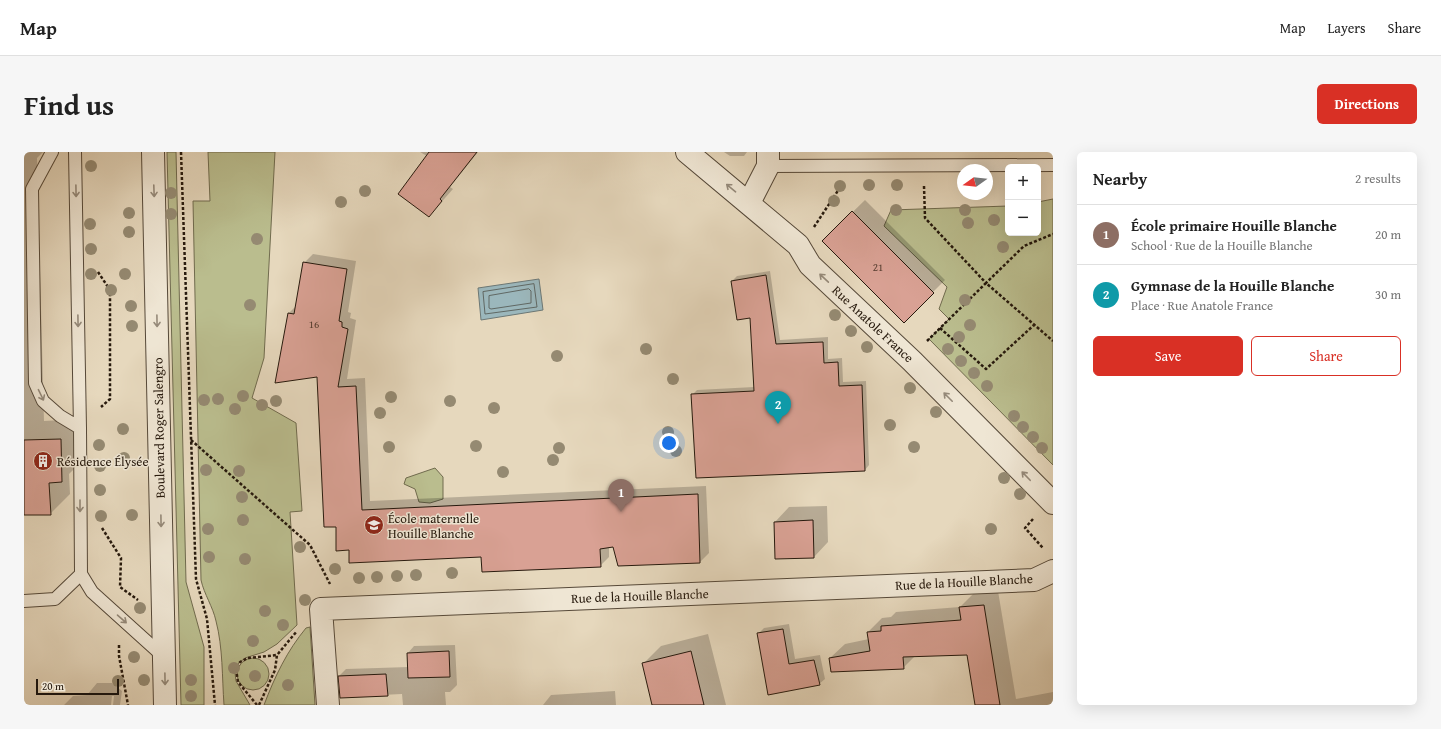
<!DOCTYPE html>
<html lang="en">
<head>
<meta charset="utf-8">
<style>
	:root { --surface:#fff; --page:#f6f6f6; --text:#222; --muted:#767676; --line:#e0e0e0; --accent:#d93025 }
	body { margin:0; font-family:"Gentium Book Plus",serif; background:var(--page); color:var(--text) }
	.controls { position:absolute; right:12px; top:12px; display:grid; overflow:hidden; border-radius:6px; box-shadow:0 4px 16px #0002 }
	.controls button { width:36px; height:36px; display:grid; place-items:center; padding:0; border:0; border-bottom:1px solid var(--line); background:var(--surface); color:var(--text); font:20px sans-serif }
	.compass { position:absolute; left:933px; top:12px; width:36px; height:36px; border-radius:50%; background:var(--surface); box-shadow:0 4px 16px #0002; rotate:255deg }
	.scale { position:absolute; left:12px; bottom:10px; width:83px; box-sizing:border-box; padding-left:4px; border:2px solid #26190d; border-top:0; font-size:11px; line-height:14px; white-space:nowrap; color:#26190d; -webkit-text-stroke:3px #efe6d4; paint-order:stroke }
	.you { position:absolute; left:645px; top:291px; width:14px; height:14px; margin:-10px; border:3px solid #fff; border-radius:50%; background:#1a73e8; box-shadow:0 0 0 6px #1a73e833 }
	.badge { display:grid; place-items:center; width:26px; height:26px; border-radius:50%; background:var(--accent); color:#fff; font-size:13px; font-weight:700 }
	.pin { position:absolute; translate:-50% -33px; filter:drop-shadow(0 1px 2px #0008) }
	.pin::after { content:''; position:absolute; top:21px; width:14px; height:12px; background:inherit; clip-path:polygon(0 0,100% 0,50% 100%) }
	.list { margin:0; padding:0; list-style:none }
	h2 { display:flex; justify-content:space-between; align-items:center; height:52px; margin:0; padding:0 16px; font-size:17px }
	h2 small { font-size:13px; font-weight:400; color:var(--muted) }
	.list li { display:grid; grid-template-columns:26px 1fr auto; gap:12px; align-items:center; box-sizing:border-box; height:60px; padding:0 16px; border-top:1px solid var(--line) }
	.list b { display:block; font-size:15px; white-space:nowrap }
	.list p { margin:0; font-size:13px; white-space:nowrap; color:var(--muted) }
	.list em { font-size:13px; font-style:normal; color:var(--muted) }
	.actions { display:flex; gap:8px; padding:12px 16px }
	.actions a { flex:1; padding:9px 0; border:1px solid var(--accent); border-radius:6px; text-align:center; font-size:14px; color:var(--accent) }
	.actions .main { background:var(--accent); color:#fff }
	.map { position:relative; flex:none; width:1029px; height:553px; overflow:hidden; border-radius:6px }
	header { display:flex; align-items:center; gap:24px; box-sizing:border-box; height:56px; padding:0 20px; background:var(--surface); border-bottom:1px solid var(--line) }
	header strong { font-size:19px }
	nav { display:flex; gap:22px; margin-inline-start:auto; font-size:14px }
	.intro { display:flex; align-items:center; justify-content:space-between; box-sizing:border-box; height:96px; padding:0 24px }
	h1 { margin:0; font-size:28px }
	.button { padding:10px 18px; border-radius:6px; background:var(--accent); color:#fff; font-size:14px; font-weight:700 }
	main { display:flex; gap:24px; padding:0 24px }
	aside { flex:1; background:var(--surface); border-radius:6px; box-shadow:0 4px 16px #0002 }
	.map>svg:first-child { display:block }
	.green { fill:#babd8e; stroke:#706b4e }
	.water { fill:#9bb7bc; stroke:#6c7876 }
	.shadow { fill:#0003 }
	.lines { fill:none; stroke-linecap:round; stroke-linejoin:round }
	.shore { stroke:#606864; stroke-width:1 }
	.building { fill:#d9a194; stroke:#26190d }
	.service-casing { stroke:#564939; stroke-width:14 }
	.minor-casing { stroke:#564939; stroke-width:24 }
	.tertiary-casing { stroke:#564939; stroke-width:24 }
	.path { stroke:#26190d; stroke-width:2.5; stroke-dasharray:3 2; stroke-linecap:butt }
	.service { stroke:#efe6d4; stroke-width:12 }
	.minor { stroke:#efe6d4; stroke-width:22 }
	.tertiary { stroke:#efe6d4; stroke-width:22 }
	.tree { fill:#958a72 }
	.oneway { stroke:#958a7a }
	.labels { text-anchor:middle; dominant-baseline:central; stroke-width:3; stroke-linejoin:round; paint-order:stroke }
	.number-label { font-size:11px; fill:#533b2f }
	.street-label { font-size:13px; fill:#26190d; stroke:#efe6d4 }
	.poi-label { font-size:13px; fill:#26190d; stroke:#efe6d4; text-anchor:start }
</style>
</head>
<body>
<header>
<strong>Map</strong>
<nav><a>Map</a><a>Layers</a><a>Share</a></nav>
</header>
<div class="intro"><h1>Find us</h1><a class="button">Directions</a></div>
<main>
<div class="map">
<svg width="1029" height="553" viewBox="0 0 1029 553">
	<rect width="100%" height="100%" fill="#e6d8bd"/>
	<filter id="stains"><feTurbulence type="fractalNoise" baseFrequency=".005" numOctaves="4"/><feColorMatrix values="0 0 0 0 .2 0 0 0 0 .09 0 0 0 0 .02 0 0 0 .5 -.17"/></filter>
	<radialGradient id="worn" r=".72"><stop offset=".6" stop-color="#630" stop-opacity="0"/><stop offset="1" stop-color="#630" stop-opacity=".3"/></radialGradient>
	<path class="green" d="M143,0H152L162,430L180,495V553H157Z
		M184,0H251L240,206L228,246L272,271L278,359L266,360L273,473L253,492L240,500L221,506L214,512L211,521L212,529L226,553H200C198,525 199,496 192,469C189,455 180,442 177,428L169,49H186Z
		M1029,47V313L905,187L925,167L915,157L923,135L860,74L867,58L984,54V81H1014V50Z
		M411,316L419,325V347L406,351L395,350L391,337L380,332L382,326Z
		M286,475L291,553H240C251,524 263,499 282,476Z
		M213 522a16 16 0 1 1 32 0a16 16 0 1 1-32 0Z"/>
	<path class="water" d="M515,127L519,158L457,168L454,136Z"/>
	<path class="shadow" d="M0,0H19L13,6L20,269L57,267V310L45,322L46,342L26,362H0Z
		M396,0H454L426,35L429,37L405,64L403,4Z
		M700,0H723L720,4H706Z
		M841,48L921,128L880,169L799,89Z
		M289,102L332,109L324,160L327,161L326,166L332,168L323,227L341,226L346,349L682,334L685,401L676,410L590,394L585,395V405L576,414L458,404L326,397L313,374L294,224L265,161L273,153L280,111Z
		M746,119L756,188L804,185V207L818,206L819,230L842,229L845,313L841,318L668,243L673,238L730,235L727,165L708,129L713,124Z
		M803,354L804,390L790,405L751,370L765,355Z
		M974,439L992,547L1029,540V553H952L944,502L891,504L879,516L806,506L821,492L845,487L844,480L858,466L867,465L872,460L936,455L950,441Z
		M765,472L771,507L796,503L801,527L795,532L744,542L734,482L740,476Z
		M684,482L702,553H629L619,512L637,494Z
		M431,493L433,533L426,540H421L422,553H379L378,542L317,545L315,524L322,517L385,515L384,501L390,494Z
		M73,531H88L98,539L96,553H89L90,544H88L87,553H40L49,544L63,543Z
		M591,539L592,553H519L527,543Z"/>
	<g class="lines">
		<path class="shore" d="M510,132L513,155L461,162L459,140Z
			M505,137L507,139V151L467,157L465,156V144Z"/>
	</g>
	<path class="building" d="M405,0H453L416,47L418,49L405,65L374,42Z
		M828,59L910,141L880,171L798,89Z
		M279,110L323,117L315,169L318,170V175L324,177L314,235L332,234L338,358L674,342L676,411L594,414L589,395L576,397L577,415L458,420L457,405L325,411V398L312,399V375H300L293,225L251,231L264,161L270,162Z
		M742,123L752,192L799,190L800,211L814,210L815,234L838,233L841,319L672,326L667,242L730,239L726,166L713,168L707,129Z
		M37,287L38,330L25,331L27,363H0V288Z
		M789,368L790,406L751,407L750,370Z
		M960,453L976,553H951L943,503L879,505L880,517L807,520L805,506L846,499L843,480L857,479V474L937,468L935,455Z
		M759,477L765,512L790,508L796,533L744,543L733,481Z
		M425,499L426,525L384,526L383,501Z
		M667,499L680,553H628L618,511Z
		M362,522L364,544L316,546L314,524Z"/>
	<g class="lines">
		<defs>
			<path id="service" d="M28,0L8,37L11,231L19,249L36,264L56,276L57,422L68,440L140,505
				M51,0L56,276
				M744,14L1029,13
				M0,449L31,447L57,422"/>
			<path id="minor" d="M725,51L744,14V0
				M304,553L297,457L1010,428L1029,419"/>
			<path id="tertiary" d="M129,0L141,553
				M663,0L774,93L786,113L888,209L1029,351"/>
		</defs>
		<use href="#service" class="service-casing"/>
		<use href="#minor" class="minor-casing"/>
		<use href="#tertiary" class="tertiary-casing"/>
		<path class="path" d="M157,0L172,427L183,467L191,553
			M900,34L901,66L962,131L1000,94L1029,82
			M790,75L817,34
			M74,120L86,138V247L77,255
			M916,176L962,217L1010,173
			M903,189L962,131L1029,189
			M167,288L286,393L306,432
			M1009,367L1001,376L1019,396
			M78,376L97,406L96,435L114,448
			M95,493V504L104,553
			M233,553L214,530L212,517L216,510L224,506L253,503
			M235,553L251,518L253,503L273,479"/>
		<use href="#service" class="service"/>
		<use href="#minor" class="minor"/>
		<use href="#tertiary" class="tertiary"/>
	</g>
	<g class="tree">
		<circle cx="67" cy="14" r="6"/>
		<circle cx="845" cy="33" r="6"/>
		<circle cx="873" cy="33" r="6"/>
		<circle cx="816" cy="34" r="6"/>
		<circle cx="341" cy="39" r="6"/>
		<circle cx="147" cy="41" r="6"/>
		<circle cx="810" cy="49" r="6"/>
		<circle cx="317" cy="50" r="6"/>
		<circle cx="872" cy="58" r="6"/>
		<circle cx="941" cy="58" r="6"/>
		<circle cx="105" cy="61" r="6"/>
		<circle cx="147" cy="62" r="6"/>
		<circle cx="970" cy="68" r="6"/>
		<circle cx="944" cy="71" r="6"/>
		<circle cx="66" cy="72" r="6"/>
		<circle cx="105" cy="80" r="6"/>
		<circle cx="233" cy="87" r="6"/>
		<circle cx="979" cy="95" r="6"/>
		<circle cx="67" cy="97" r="6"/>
		<circle cx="67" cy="122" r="6"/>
		<circle cx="101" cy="122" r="6"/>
		<circle cx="87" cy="138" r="6"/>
		<circle cx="941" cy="148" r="6"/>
		<circle cx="226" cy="153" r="6"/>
		<circle cx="107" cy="154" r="6"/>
		<circle cx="811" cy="163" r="6"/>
		<circle cx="946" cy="173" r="6"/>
		<circle cx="108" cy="174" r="6"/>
		<circle cx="827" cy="179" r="6"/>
		<circle cx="935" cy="185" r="6"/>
		<circle cx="843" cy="195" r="6"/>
		<circle cx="622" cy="197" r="6"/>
		<circle cx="924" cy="197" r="6"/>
		<circle cx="533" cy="204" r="6"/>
		<circle cx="937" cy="209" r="6"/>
		<circle cx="950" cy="221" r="6"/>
		<circle cx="649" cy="227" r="6"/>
		<circle cx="963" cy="234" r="6"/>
		<circle cx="886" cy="236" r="6"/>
		<circle cx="219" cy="244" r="6"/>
		<circle cx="367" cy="245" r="6"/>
		<circle cx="194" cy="247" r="6"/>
		<circle cx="180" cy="248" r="6"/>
		<circle cx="252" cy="249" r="6"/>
		<circle cx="426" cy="249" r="6"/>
		<circle cx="238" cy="253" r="6"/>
		<circle cx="470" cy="256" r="6"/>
		<circle cx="211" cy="257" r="6"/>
		<circle cx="912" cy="260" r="6"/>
		<circle cx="356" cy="261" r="6"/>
		<circle cx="990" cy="264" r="6"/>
		<circle cx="866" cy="273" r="6"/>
		<circle cx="999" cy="275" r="6"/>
		<circle cx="99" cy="277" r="6"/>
		<circle cx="644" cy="280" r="6"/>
		<circle cx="1009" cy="285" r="6"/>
		<circle cx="75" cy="293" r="6"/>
		<circle cx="452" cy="294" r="6"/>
		<circle cx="365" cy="295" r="6"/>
		<circle cx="890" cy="295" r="6"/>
		<circle cx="535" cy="296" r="6"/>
		<circle cx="1018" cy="296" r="6"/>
		<circle cx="652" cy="299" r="6"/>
		<circle cx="100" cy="306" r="6"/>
		<circle cx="529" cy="308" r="6"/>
		<circle cx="76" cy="314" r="6"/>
		<circle cx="182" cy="318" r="6"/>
		<circle cx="215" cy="319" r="6"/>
		<circle cx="479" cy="320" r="6"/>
		<circle cx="980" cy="326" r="6"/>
		<circle cx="76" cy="338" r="6"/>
		<circle cx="996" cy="342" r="6"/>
		<circle cx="218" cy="345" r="6"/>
		<circle cx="108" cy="363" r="6"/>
		<circle cx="77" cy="364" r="6"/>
		<circle cx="219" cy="368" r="6"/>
		<circle cx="184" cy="377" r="6"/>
		<circle cx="967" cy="377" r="6"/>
		<circle cx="276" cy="395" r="6"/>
		<circle cx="185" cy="405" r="6"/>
		<circle cx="221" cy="407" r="6"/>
		<circle cx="311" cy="417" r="6"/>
		<circle cx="428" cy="421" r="6"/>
		<circle cx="392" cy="423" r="6"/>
		<circle cx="373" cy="424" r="6"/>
		<circle cx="353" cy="425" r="6"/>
		<circle cx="335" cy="426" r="6"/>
		<circle cx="281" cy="448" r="6"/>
		<circle cx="116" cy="456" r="6"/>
		<circle cx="241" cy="459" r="6"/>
		<circle cx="259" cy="473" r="6"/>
		<circle cx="229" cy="489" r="6"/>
		<circle cx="110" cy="505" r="6"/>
		<circle cx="210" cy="516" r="6"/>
		<circle cx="231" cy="524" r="6"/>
		<circle cx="120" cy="528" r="6"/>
		<circle cx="167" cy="528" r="6"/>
		<circle cx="94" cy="529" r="6"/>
		<circle cx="264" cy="533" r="6"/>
		<circle cx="167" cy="544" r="6"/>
	</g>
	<defs><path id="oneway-shaft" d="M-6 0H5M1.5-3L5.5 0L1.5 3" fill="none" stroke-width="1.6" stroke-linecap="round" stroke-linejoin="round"/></defs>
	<g class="oneway">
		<use href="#oneway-shaft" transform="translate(707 36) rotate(-140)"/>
		<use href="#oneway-shaft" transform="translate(52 39) rotate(89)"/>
		<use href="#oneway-shaft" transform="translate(130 39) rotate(88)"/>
		<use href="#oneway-shaft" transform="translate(800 126) rotate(-137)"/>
		<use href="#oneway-shaft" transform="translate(54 169) rotate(89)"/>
		<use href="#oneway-shaft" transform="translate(133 169) rotate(89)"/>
		<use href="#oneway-shaft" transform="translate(17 243) rotate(64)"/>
		<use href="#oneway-shaft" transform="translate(924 245) rotate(-135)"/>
		<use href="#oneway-shaft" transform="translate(1002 324) rotate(-134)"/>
		<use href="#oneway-shaft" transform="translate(56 354) rotate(90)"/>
		<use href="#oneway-shaft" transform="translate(137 369) rotate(89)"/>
		<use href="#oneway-shaft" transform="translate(98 467) rotate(41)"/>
		<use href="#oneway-shaft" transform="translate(141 527) rotate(89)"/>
	</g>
	<defs>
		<symbol id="building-disc" viewBox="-11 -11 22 22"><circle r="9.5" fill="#8f2418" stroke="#efe6d4"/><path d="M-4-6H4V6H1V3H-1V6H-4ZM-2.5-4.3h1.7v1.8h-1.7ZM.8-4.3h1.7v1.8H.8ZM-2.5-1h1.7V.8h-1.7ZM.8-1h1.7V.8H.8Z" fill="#fff"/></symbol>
		<symbol id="school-disc" viewBox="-11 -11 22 22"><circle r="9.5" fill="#8f2418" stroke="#efe6d4"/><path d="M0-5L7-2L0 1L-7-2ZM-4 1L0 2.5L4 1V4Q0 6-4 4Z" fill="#fff"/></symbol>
	</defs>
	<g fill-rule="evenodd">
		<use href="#building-disc" x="8" y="298" width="22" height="22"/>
		<use href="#school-disc" x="339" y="362" width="22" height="22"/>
	</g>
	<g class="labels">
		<g class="number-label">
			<text x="854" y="115">21</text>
			<text x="290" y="172">16</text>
		</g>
		<g class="street-label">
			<text transform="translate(849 172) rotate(43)">Rue Anatole France</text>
			<text transform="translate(135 276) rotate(-91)">Boulevard Roger Salengro</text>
			<text transform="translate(940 430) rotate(-3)">Rue de la Houille Blanche</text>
			<text transform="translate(616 444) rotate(-2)">Rue de la Houille Blanche</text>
		</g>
		<g class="poi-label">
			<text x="33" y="309">Résidence Élysée</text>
			<text x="364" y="366">École maternelle<tspan x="364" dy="15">Houille Blanche</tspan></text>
		</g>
	</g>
	<rect width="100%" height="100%" filter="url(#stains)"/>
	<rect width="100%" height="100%" fill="url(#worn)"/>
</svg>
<div class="controls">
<button>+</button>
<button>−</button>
</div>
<svg class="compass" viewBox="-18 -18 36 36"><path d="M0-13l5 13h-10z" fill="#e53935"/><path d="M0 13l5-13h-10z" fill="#767676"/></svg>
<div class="scale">20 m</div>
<div class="you"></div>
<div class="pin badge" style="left:597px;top:360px;background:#8d6e63">1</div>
<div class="pin badge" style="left:754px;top:272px;background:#0f9aa8">2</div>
</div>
<aside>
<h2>Nearby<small>2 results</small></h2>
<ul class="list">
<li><span class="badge" style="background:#8d6e63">1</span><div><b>École primaire Houille Blanche</b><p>School · Rue de la Houille Blanche</p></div><em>20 m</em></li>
<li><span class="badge" style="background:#0f9aa8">2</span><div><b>Gymnase de la Houille Blanche</b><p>Place · Rue Anatole France</p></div><em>30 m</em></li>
</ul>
<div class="actions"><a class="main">Save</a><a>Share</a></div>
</aside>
</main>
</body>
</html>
